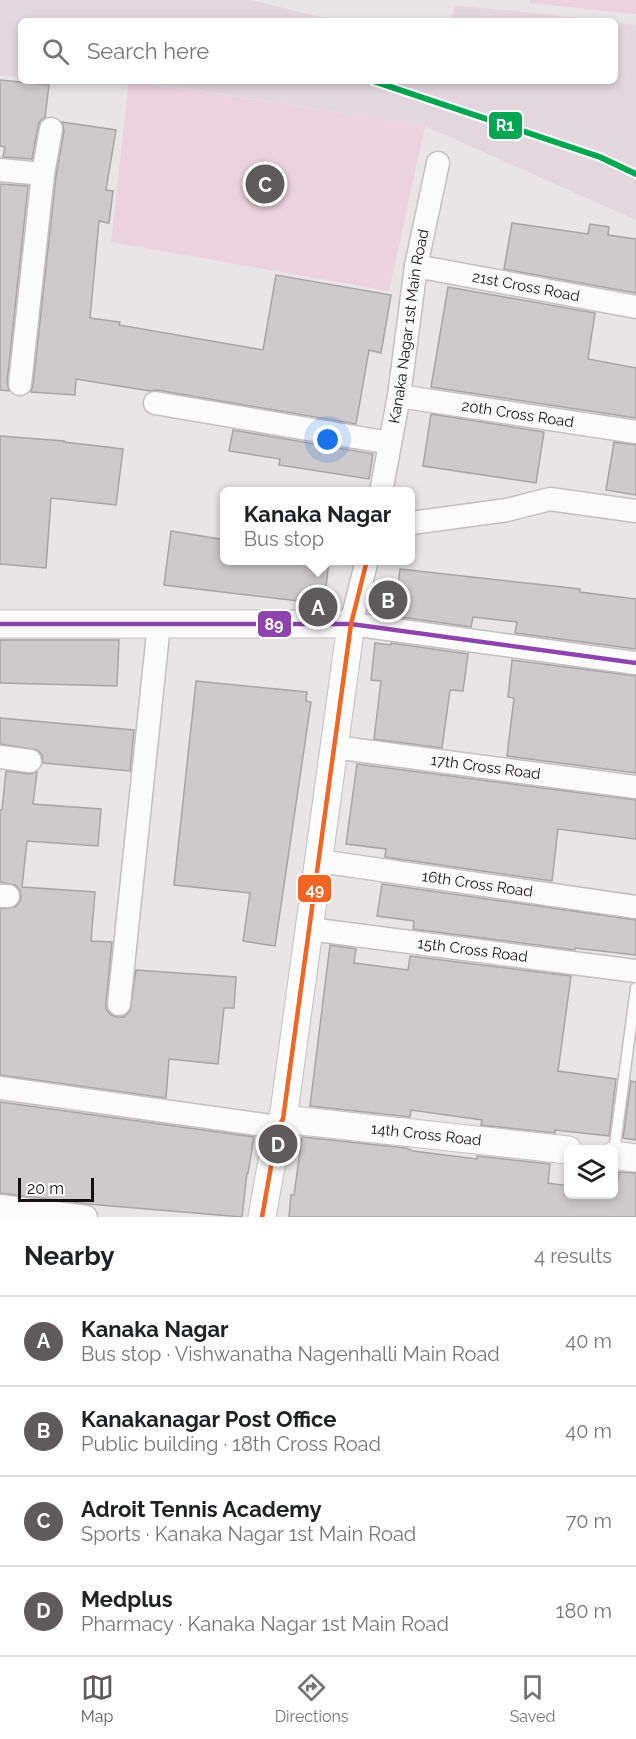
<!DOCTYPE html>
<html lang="en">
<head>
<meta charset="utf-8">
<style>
	:root { --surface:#fff; --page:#f6f6f6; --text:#202124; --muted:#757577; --line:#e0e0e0; --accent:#5f5a5c }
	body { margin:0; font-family:Raleway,sans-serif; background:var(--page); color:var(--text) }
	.controls { position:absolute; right:18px; bottom:18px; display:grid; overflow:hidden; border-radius:9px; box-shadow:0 3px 9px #0003 }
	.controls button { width:54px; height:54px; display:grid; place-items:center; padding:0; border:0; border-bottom:2px solid var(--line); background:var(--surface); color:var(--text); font:30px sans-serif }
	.scale { position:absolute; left:18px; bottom:15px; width:76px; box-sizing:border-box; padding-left:6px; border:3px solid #141012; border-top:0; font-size:16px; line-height:21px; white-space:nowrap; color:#141012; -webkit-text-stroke:4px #fff; paint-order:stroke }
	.you { position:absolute; left:328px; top:440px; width:21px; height:21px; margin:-15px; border:4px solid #fff; border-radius:50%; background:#1a73e8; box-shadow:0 0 0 9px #1a73e833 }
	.badge { display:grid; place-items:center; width:39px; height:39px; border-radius:50%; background:var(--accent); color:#fff; font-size:20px; font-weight:700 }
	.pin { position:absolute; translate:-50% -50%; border:3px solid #fff; box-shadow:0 2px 6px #0006 }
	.popup { position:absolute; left:220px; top:487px; width:195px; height:78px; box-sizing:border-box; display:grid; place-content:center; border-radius:9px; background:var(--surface); filter:drop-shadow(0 2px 4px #0005); font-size:20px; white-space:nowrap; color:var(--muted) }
	.popup b { font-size:22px; color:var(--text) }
	.popup::after { content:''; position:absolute; left:50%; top:100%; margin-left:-12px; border:12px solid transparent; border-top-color:var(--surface) }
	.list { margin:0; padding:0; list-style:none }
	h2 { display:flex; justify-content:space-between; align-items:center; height:78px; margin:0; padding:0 24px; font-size:26px }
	h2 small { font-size:20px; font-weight:400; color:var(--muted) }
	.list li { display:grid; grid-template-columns:39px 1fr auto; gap:18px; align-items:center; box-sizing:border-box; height:90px; padding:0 24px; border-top:2px solid var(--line) }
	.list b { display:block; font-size:22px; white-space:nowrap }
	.list p { margin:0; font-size:20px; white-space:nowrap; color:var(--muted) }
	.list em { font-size:20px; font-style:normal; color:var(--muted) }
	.icon { flex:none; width:33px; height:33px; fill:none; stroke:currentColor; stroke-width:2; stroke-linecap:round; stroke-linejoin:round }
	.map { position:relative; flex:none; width:636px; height:1217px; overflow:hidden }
	.search { position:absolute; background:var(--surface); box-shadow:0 3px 9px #0003; left:18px; right:18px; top:18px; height:66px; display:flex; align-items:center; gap:15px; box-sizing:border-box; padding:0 21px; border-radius:9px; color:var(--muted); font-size:22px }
	.sheet { height:438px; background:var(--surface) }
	nav { display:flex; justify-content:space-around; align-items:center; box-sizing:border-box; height:84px; border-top:2px solid var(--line); background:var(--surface); font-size:16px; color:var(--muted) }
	nav a { display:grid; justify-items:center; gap:3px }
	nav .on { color:var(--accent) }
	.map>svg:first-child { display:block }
	.built { fill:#e3d6dc }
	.green { fill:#ecd2de }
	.building { fill:#cecacb; stroke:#a8a3a5; stroke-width:1.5 }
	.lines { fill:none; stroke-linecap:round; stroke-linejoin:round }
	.service-casing { stroke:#c3bfc0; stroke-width:13 }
	.minor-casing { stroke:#c3bfc0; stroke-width:25 }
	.tertiary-casing { stroke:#c3bfc0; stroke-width:29 }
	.service { stroke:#fcfbfb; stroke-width:10 }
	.minor { stroke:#fcfbfb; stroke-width:22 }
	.tertiary { stroke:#fcfbfb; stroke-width:27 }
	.bus-1-casing { stroke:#fff; stroke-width:9 }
	.bus-2-casing { stroke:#fff; stroke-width:9 }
	.bus-1 { stroke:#8e44ad; stroke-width:4.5 }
	.bus-2 { stroke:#f26522; stroke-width:4.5 }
	.rail-1-casing { stroke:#fff; stroke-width:10 }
	.rail-1 { stroke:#00a651; stroke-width:6 }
	.labels { text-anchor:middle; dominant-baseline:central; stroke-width:4.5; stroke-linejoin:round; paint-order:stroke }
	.street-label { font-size:15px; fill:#141012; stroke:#fff }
	.line-badge { stroke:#fff; stroke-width:2 }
	.badge-label { font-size:16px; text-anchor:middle; font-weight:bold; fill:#fff }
</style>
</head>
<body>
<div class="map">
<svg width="636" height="1217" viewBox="0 0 636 1217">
	<rect width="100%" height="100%" fill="#e9e4e6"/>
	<path class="built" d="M0,0H250L337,21H21V77L0,76Z
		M455,6L518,11L601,21H451Z
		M615,23L636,25V220L425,126L134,81H615Z"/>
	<path class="green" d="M530,0H636V14L530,3Z
		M129,81L425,126L389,291L111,242Z"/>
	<path class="building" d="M0,80L49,85L45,117L40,121L38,127L32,159L3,157L5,147L0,146Z
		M62,122L116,130L106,190L113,191L109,223L99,221L90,318L120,322L119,325L263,350L276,275L391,295L381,353L369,350L356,424L157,390L150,391L76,379L75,395L31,392L33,385L56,176L64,131Z
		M0,184L28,186L7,383L9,391L0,390Z
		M512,223L588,234L590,224L609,227L608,235L636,239V293L504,269Z
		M448,287L595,313L588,359L636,368V418L431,387Z
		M431,414L544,432L536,483L423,466Z
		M233,430L373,454L369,479L279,465L280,459L229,451Z
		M0,436L64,441V442L123,449L116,505L51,498L46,568L0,564Z
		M614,442L636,445V495L606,490Z
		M171,531L225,540V561H329L324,604L164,585Z
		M400,569L580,589V592L636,599V649L515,633L517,622L473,617L471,627L394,616Z
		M0,640H119L117,686L0,683Z
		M375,643L391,645V643L468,654L463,691L450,690L442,748L374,739L381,681L371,680Z
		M512,660L636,676V773L507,756L514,698L508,697Z
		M196,681L307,692L306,701L311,702L275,946L243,941L250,893L174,885Z
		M0,718L134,730L130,771L43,763L42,755L38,750L0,744Z
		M357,764L636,800V839L558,829L552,881L385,857L386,849L346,844Z
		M6,771L29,774L37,772L33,804L101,809L98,846L27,841L22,887L95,892L91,941L112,942L106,1003V1009L111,1015L117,1017H124L130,1011L136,970L236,977L234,1008H224L218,1064L169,1059L166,1098L0,1075V909L15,907L20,902L21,897L20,890L15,885L0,882V810H2Z
		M382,884L636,920V955L575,948V950L413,929L414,921L377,916Z
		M330,945L356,949L354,963L408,970L410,956L571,976L558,1071L616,1079L609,1136L555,1130V1133L481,1125L482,1120L411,1110L410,1117L310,1106Z
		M631,1081L636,1082V1140L623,1138Z
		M0,1102L254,1137L248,1173H247L242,1217L88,1204L0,1193Z
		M302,1137L406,1148L413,1151L477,1159V1156L550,1164L548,1183L568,1186V1194H616L619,1172L636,1173V1217H289L291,1195H294Z"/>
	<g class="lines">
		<defs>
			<path id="service" d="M614,1152L636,988"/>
			<g id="minor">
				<path d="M0,170L43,174L51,129"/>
				<path id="s1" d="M416,266L636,307"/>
				<path d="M20,384L43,174"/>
				<path id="s2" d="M399,396L636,432"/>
				<path d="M155,403L390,443"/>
				<path id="s3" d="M381,492L399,396L416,266L438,163"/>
				<path d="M411,523L507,510L550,499L636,511"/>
				<path d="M367,560L351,624L636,663"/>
				<path id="s4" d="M334,747L636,787"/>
				<path d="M0,757L30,761"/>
				<path id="s5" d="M319,861L636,907"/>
				<path d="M0,896H8"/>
				<path id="s6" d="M309,929L636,971"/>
				<path d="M119,1004L159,624"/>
				<path d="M0,1088L278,1127"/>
				<path d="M0,1206L86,1217"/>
			</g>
			<g id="tertiary">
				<path d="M0,624H351L283,1119L278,1127L262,1217"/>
				<path id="s7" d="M283,1119L568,1150"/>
				<path d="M614,1155L636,1158"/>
			</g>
		</defs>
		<use href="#service" class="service-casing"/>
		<use href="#minor" class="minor-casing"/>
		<use href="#tertiary" class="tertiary-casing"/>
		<use href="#service" class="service"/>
		<use href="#minor" class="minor"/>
		<use href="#tertiary" class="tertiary"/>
		<defs>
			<path id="bus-1" d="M0,624H351L636,663"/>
			<path id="bus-2" d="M262,1217L278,1127L283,1119L351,624L367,560"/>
		</defs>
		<use href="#bus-1" class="bus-1-casing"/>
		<use href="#bus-2" class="bus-2-casing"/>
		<use href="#bus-1" class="bus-1"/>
		<use href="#bus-2" class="bus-2"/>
		<defs>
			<path id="rail-1" d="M373,81L600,157L636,174"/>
		</defs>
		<use href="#rail-1" class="rail-1-casing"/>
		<use href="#rail-1" class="rail-1"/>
	</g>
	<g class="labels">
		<g class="street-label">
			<text stroke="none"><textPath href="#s1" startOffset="112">21st Cross Road</textPath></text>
			<text stroke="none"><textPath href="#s3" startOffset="168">Kanaka Nagar 1st Main Road</textPath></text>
			<text stroke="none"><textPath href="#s2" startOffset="120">20th Cross Road</textPath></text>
			<text stroke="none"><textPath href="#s4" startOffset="153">17th Cross Road</textPath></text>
			<text stroke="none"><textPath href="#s5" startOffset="160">16th Cross Road</textPath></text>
			<text stroke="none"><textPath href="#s6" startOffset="165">15th Cross Road</textPath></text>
			<text stroke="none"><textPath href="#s7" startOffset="144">14th Cross Road</textPath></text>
		</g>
	</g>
	<g class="line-badge">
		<rect x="488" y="111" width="35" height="29" rx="6" fill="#00a651"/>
		<rect x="257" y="610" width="35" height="28" rx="6" fill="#8e44ad"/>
		<rect x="297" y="874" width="35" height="29" rx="6" fill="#f26522"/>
	</g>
	<g class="badge-label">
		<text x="505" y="131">R1</text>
		<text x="274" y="630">89</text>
		<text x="315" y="895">49</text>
	</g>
</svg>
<div class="controls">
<button><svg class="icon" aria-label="layers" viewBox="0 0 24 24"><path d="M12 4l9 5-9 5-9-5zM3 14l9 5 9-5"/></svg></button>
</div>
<div class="scale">20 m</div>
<div class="you"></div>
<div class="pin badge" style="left:318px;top:607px">A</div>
<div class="popup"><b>Kanaka Nagar</b>Bus stop</div>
<div class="pin badge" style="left:388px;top:600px">B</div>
<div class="pin badge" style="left:265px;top:184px">C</div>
<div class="pin badge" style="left:278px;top:1144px">D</div>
<div class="search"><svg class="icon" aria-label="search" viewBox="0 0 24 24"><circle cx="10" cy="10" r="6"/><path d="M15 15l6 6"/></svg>Search here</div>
</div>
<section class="sheet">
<h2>Nearby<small>4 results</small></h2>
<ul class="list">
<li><span class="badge">A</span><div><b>Kanaka Nagar</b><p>Bus stop · Vishwanatha Nagenhalli Main Road</p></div><em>40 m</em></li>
<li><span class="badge">B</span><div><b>Kanakanagar Post Office</b><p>Public building · 18th Cross Road</p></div><em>40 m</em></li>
<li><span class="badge">C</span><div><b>Adroit Tennis Academy</b><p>Sports · Kanaka Nagar 1st Main Road</p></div><em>70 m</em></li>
<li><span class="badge">D</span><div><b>Medplus</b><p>Pharmacy · Kanaka Nagar 1st Main Road</p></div><em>180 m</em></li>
</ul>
</section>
<nav>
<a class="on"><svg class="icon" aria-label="map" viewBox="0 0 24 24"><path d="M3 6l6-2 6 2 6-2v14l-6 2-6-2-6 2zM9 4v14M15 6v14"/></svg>Map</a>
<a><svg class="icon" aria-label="directions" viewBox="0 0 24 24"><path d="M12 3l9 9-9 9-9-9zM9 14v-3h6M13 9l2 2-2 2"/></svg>Directions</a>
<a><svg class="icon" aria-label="saved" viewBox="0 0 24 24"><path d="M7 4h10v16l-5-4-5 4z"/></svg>Saved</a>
</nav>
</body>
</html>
